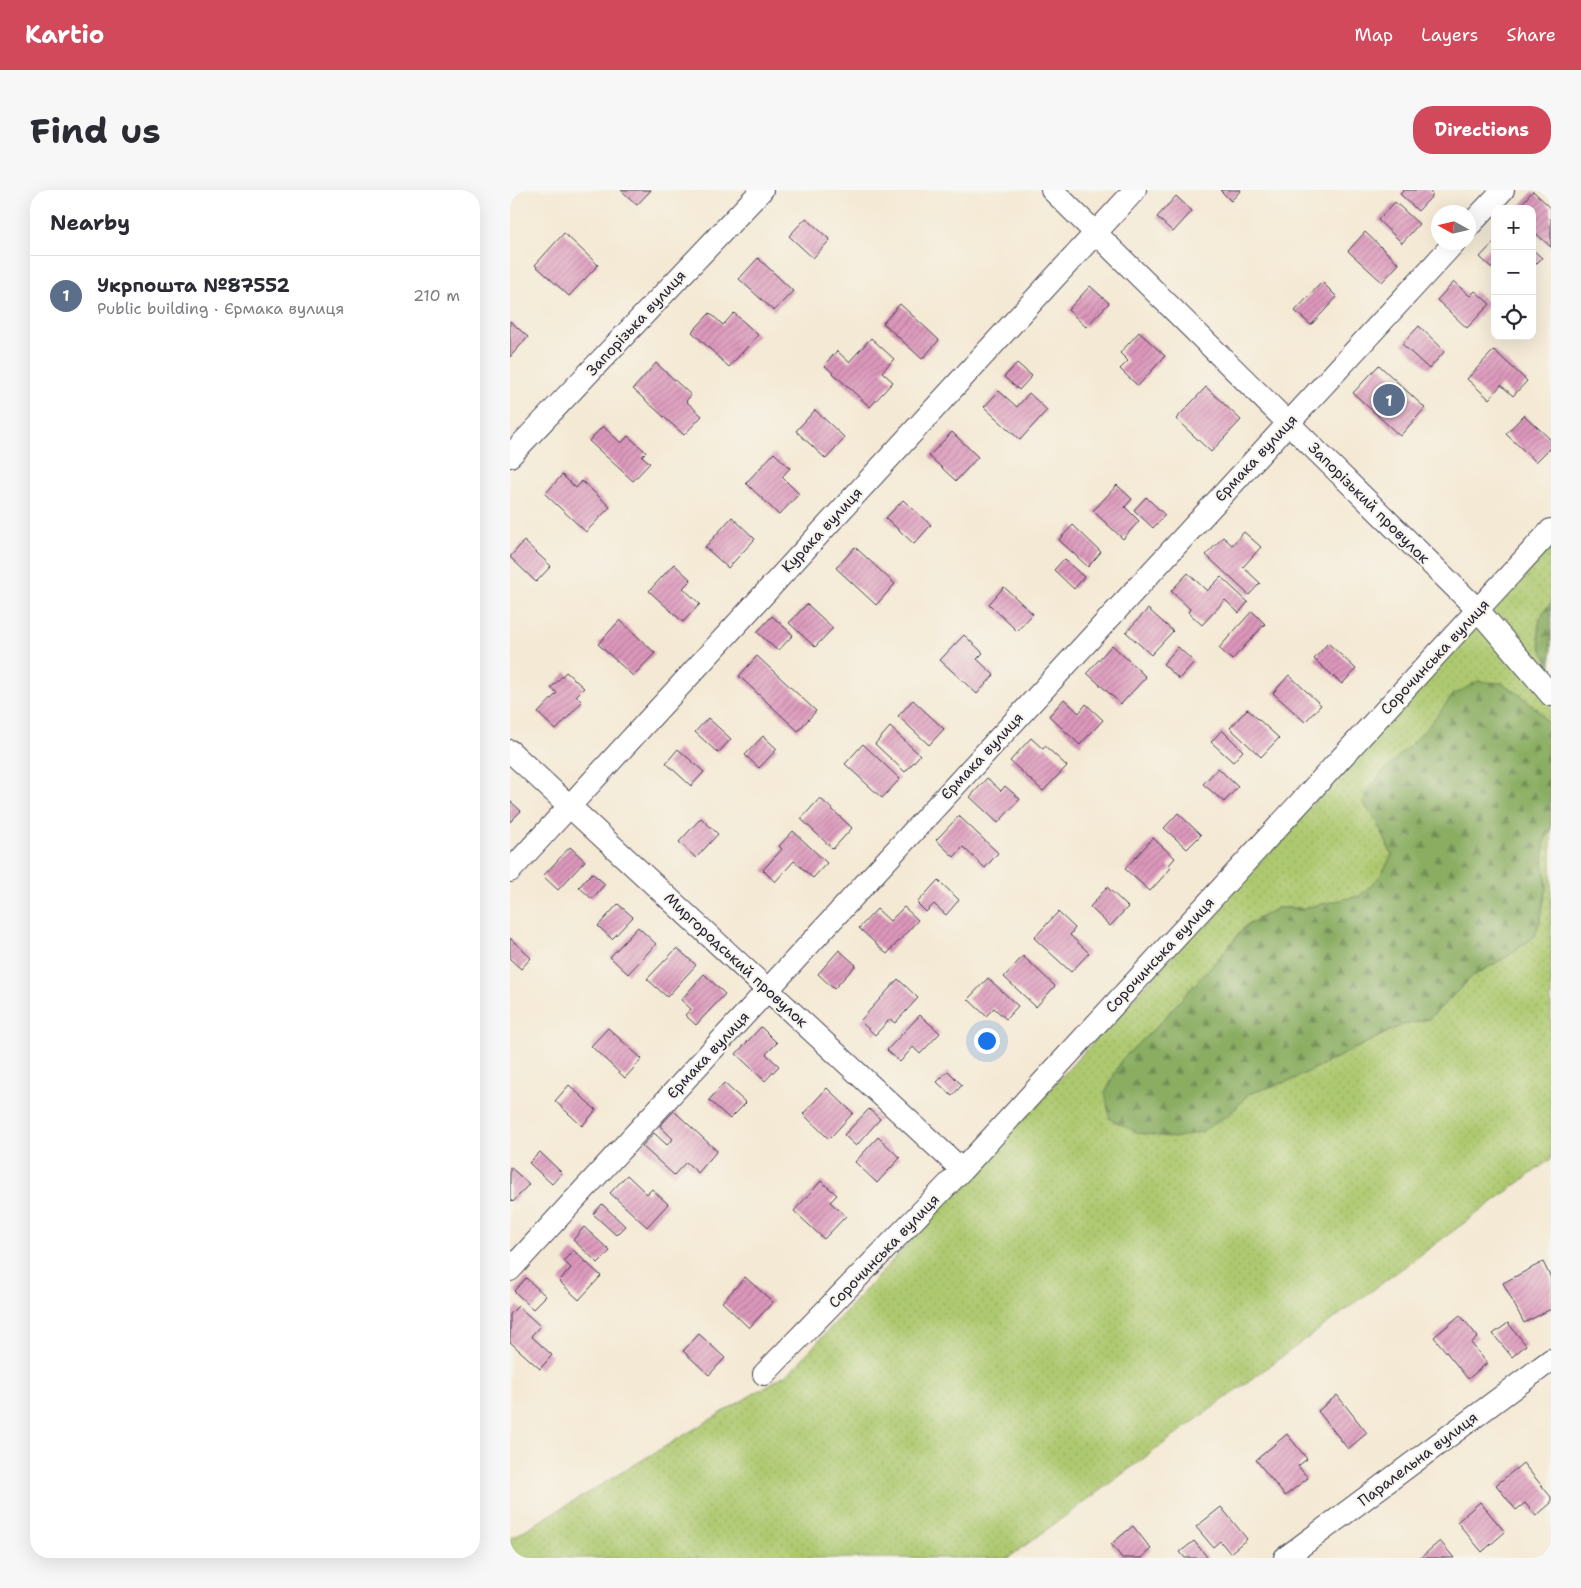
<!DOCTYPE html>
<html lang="en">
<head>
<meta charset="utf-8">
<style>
	:root { --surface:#fff; --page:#f7f7f7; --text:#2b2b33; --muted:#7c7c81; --line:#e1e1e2; --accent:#d1495b }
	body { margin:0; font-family:"Shantell Sans",sans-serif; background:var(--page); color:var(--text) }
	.controls { position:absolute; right:15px; top:15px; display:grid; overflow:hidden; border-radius:10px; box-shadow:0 5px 20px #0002 }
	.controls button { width:45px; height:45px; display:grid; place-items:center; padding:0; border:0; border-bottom:1px solid var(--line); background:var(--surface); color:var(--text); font:25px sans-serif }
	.compass { position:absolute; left:921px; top:15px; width:45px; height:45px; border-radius:50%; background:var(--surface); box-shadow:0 5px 20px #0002; rotate:278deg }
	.you { position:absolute; left:476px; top:850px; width:18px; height:18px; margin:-12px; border:4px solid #fff; border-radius:50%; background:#1a73e8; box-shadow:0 0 0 8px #1a73e833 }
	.badge { display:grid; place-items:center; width:32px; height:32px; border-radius:50%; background:var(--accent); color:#fff; font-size:16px; font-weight:700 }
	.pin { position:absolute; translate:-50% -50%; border:2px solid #fff; box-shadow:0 1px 5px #0006 }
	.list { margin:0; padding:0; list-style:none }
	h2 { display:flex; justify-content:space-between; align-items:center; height:65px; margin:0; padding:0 20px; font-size:21px }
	h2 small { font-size:16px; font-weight:400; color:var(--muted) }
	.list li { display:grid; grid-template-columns:32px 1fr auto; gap:15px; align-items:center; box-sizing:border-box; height:80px; padding:0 20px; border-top:1px solid var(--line) }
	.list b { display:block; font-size:19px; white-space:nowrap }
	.list p { margin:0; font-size:16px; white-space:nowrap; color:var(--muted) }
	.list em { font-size:16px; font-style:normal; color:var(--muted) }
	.icon { flex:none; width:28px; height:28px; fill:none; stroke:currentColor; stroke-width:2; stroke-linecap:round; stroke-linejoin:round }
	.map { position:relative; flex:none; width:1041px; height:1368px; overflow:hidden; border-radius:20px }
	header { display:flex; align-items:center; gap:30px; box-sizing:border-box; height:70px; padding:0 25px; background:var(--accent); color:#fff }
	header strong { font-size:24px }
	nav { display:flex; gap:28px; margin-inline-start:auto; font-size:18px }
	.intro { display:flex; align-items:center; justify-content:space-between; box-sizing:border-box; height:120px; padding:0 30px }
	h1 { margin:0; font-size:35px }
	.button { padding:12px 22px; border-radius:20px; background:var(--accent); color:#fff; font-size:18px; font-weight:700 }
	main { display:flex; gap:30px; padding:0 30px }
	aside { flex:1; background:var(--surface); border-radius:20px; box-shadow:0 5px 20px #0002 }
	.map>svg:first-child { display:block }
	.grass { fill:url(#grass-dots); stroke:#687655 }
	.forest { fill:url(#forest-firs); stroke:#56684e }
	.building { fill:url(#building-hatch) }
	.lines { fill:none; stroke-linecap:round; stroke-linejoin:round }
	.minor-casing { stroke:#424052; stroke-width:24 }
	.minor { stroke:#fff; stroke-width:22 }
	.labels { text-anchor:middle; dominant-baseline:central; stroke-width:4; stroke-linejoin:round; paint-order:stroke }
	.street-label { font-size:15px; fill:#22223b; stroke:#f7f3e8 }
</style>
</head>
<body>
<header>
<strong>Kartio</strong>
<nav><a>Map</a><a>Layers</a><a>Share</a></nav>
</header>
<div class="intro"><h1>Find us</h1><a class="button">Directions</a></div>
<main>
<aside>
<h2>Nearby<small></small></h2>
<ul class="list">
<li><span class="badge" style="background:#5c6f8a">1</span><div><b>Укрпошта №87552</b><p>Public building · Єрмака вулиця</p></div><em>210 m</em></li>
</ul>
</aside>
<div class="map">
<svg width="1041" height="1368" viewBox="0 0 1041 1368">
	<defs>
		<pattern id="grass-dots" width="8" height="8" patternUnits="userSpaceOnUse" patternTransform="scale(1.25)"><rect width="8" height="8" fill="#adc96f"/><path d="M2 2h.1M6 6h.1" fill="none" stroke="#95ac61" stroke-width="1.8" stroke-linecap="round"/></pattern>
		<pattern id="forest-firs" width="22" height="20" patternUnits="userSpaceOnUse" patternTransform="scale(1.25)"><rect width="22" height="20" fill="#8aad62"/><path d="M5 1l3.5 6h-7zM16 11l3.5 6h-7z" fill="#708c52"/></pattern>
		<pattern id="building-hatch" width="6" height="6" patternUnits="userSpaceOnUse" patternTransform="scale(1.25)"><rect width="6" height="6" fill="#dd98bc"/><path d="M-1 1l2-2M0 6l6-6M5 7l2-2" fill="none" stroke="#b37c9a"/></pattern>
	</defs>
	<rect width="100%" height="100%" fill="#f7f3e8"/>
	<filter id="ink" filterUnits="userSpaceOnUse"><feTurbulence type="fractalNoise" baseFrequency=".02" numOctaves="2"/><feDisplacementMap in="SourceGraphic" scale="10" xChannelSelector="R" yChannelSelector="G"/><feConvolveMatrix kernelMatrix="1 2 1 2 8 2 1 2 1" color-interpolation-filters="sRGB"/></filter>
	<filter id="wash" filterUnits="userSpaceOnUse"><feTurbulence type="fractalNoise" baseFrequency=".0096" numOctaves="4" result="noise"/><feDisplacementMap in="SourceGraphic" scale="20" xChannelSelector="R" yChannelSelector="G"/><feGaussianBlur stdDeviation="1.12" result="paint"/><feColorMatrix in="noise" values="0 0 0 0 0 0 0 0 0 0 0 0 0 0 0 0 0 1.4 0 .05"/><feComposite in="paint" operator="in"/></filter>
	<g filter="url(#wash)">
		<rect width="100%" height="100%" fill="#f4e9d4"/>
		<path class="grass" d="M1041,354V412L1031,427L1036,469L1041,475V537L1028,520L1013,507L992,493L917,538L874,581L855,604L854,615L867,631L882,665L870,687L850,706L793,718H767L735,736L708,769L646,837L612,869L720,924L738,904L782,890L890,836L919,829L963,786L998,766L1025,746L1030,731L1037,695L1033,673L1035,650L1041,638V969L498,1368H0V1349L280,1182Z"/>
		<path class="forest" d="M1041,412V475C1030,463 1026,445 1030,429C1032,423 1037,417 1041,412Z
			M968,491L992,493L1013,507L1028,520L1041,537V638L1035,650L1033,673L1037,695L1030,731L1025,746L998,766L963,786L919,829L890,836L782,890L738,904L720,924L691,942L664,948L628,943L600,929L595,903L612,869L646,837L708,769L735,737L767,718H793L850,706L870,687L882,665L867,631L854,615L855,604L874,581L917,538L943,505Z"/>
		<g id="blocks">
			<path class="building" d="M111,0H141L127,15Z
				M710,0H731L721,11Z
				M894,0H918L923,5L908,21L890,4Z
				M1023,1L1041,18V57L1022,40V19H1007Z
				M666,6L682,21L663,42L647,27Z
				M885,12L909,34L892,53L868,30Z
				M296,28L320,50L303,68L279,46Z
				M855,42L889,74L872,92L838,61Z
				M54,43L88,75L59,106L25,75Z
				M985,51V81L970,67Z
				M1022,59L1032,68L1022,78Z
				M248,68L283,101L264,121L229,89Z
				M812,92L827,107L801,135L785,121Z
				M944,92L960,106L965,101L980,114L957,138L927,110Z
				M580,96L599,113L576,137L558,120Z
				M390,114L429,150L412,169L373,133Z
				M200,123L213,135L224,123L248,145L219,177L182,142Z
				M0,131L18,147L0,167Z
				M909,136L935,161L919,179L892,154Z
				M629,142L655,166L628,196L610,179L618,171L610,163Z
				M361,148L384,169L372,182L383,192L360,217L314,175L327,161L339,172Z
				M984,160L1017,191L1003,206L991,195L979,209L957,189Z
				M146,173L181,205L176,211L192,226L174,245L123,199Z
				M507,173L522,186L509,200L494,187Z
				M869,175L915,218L890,246L843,203Z
				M696,197L731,230L701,262L666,229Z
				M489,201L507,217L519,203L537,220L510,250L474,217Z
				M305,220L335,248L316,269L286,241Z
				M1014,225L1041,250V257L1026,272L996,244Z
				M93,236L111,253L118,246L136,262L132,266L140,273L123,291L79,251Z
				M442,242L468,267L446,291L419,266Z
				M264,263L280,278L272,287L289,304L269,325L236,293Z
				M52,285L66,298L72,291L100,317L76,342L35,304Z
				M607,295L622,309L615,317L629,331L613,349L583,321Z
				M636,307L655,325L643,338L624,320Z
				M393,310L421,335L404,354L376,328Z
				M222,327L245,349L218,378L195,357Z
				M563,335L591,362L578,377L549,350Z
				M734,342L751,357L733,377L750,393L739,405L696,365L713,347L722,355Z
				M14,351L41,376L26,392L0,367Z
				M345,357L385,394L366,415L326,378Z
				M554,369L574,387L564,399L544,380Z
				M164,374L181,390L173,398L190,414L173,432L139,401Z
				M678,383L697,401L711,387L738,412L729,423L715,410L692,435L678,422L680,419L661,401Z
				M494,397L523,424L507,441L479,414Z
				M297,414L323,438L305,457L279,433Z
				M638,419L663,441L641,465L616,442Z
				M742,421L755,434L722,470L709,458Z
				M262,426L283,445L268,461L247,442Z
				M110,430L145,463L123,486L88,454Z
				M454,445L473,463L467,469L484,485L467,504L430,470Z
				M818,453L846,479L832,494L804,469Z
				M602,455L636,487L611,514L577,483Z
				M668,457L684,472L669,489L653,474Z
				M247,466L306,521L288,541L229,486Z
				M56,482L74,498L66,506L72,512L46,540L28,523L47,503L41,498Z
				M779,485L811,515L795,532L763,503Z
				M554,509L569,523L576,514L593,530L570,555L539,526Z
				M403,510L434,539L419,555L388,526Z
				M737,519L769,548L751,567L720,538Z
				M198,528L221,549L208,563L185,542Z
				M380,537L410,565L395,582L365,554Z
				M712,540L733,561L723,572L701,552Z
				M253,546L267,559L249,578L235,565Z
				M521,548L533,559L535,556L557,576L533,601L500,571Z
				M353,554L390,589L372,608L335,574Z
				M168,559L194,582L181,596L156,573Z
				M708,578L728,597L714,612L693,594Z
				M477,588L491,601L495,596L510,609L488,633L460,607Z
				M310,608L342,638L323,659L291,629Z
				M0,611L11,621L0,632Z
				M668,623L691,645L677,659L654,638Z
				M449,626L488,663L475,678L453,657L444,667L426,650Z
				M191,628L208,644L186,668L169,652Z
				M283,641L317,673L303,688L284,671L265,692L253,680L272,659L269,656Z
				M643,648L665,668L658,676L661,678L640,701L615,679Z
				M60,657L75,671L48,700L33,686Z
				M82,683L95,694L82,709L69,697Z
				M428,690L449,710L436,725L424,714L416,722L407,713Z
				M597,697L618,717L600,736L580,717Z
				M108,714L123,727L102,749L88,736Z
				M394,717L408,730L377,764L349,738L367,719L380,731Z
				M548,722L565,738L560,745L579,763L561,782L524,748Z
				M128,737L146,754L118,784L100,767Z
				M0,748L21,768L11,779L0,769Z
				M167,758L186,775L157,807L137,789Z
				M329,760L346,775L324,799L308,784Z
				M513,766L545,796L526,817L494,787Z
				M194,784L215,804L186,835L175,825L181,819L171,810Z
				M478,788L508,816L496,829L484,818L476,826L458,809Z
				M388,789L408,808L385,833L380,829L365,845L350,831Z
				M410,825L430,843L410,864L403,857L390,872L377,860Z
				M251,837L267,853L256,864L269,876L255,891L226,864Z
				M98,838L132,869L115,888L81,856Z
				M438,881L452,895L442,906L427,892Z
				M214,893L236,913L220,929L199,910Z
				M59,895L86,920L72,936L45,911Z
				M317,898L343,923L319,949L293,924Z
				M359,919L370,929L346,956L334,945Z
				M164,921L207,961L188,983L176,972L164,985L132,956L144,943L157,955L163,949L150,936Z
				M368,947L390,968L367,993L345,972Z
				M30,962L52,983L42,994L19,973Z
				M0,977L19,994L3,1012L0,1009Z
				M117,985L137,1004L142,999L158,1014L137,1037L100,1003Z
				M311,991L327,1005L320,1012L336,1026L314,1049L284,1021Z
				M92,1014L115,1036L106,1045L83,1024Z
				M74,1037L100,1061L88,1073L63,1050Z
				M63,1060L91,1086L69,1110L49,1091L61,1078L54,1071Z
				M1033,1072L1041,1088V1119L1014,1133L993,1093Z
				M235,1087L263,1112L239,1138L212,1112Z
				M16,1088L36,1106L23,1119L4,1101Z
				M8,1116L30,1136L21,1146L42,1165L30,1179L0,1152V1124Z
				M950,1125L968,1147L961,1153L977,1173L958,1189L924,1147Z
				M998,1133L1016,1155L1002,1167L983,1144Z
				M189,1144L215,1168L199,1185L173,1161Z
				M827,1205L857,1243L838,1259L808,1221Z
				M777,1244L797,1269L788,1276L798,1288L775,1306L746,1270Z
				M1013,1273L1041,1307V1313L1026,1326L1015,1313L1006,1320L986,1295Z
				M970,1312L995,1342L972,1362L947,1332Z
				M711,1317L737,1349L720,1363L710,1351L703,1357L686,1337Z
				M623,1336L641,1359L631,1368H612L601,1354Z
				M684,1351L698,1368H675L670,1362Z
				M930,1351L944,1368H910Z"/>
		</g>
	</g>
	<g filter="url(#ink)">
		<use href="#blocks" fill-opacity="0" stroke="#424052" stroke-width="1"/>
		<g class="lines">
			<defs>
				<path id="minor" d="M542,0L968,420L1041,505
					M958,37L993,0
					M0,266L252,0
					M0,561L452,980
					M0,681L625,0
					M0,1080L945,52
					M254,1184L452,980L1041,340
					M775,1368L1041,1170"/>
			</defs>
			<use href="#minor" class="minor-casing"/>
			<use href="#minor" class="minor"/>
		</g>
	</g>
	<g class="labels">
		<g class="street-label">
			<text transform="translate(126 133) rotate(-47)">Запорізька вулиця</text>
			<text transform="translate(746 268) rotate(-47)">Єрмака вулиця</text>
			<text transform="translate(859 313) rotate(45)">Запорізький провулок</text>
			<text transform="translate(312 340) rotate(-47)">Курака вулиця</text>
			<text transform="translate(925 467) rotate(-47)">Сорочинська вулиця</text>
			<text transform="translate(472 566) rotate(-47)">Єрмака вулиця</text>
			<text transform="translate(650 765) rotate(-47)">Сорочинська вулиця</text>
			<text transform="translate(226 770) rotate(43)">Миргородський провулок</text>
			<text transform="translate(198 865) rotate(-47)">Єрмака вулиця</text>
			<text transform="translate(374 1061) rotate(-46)">Сорочинська вулиця</text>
			<text transform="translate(908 1269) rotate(-37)">Паралельна вулиця</text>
		</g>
	</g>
</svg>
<div class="controls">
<button>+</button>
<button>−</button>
<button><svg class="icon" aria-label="locate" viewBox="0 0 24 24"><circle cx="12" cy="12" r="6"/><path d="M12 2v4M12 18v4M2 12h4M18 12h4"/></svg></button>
</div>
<svg class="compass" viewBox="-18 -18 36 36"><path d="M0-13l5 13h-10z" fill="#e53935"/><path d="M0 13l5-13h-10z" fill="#7c7c81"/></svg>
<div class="you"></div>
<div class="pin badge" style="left:879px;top:210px;background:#5c6f8a">1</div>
</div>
</main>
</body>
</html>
